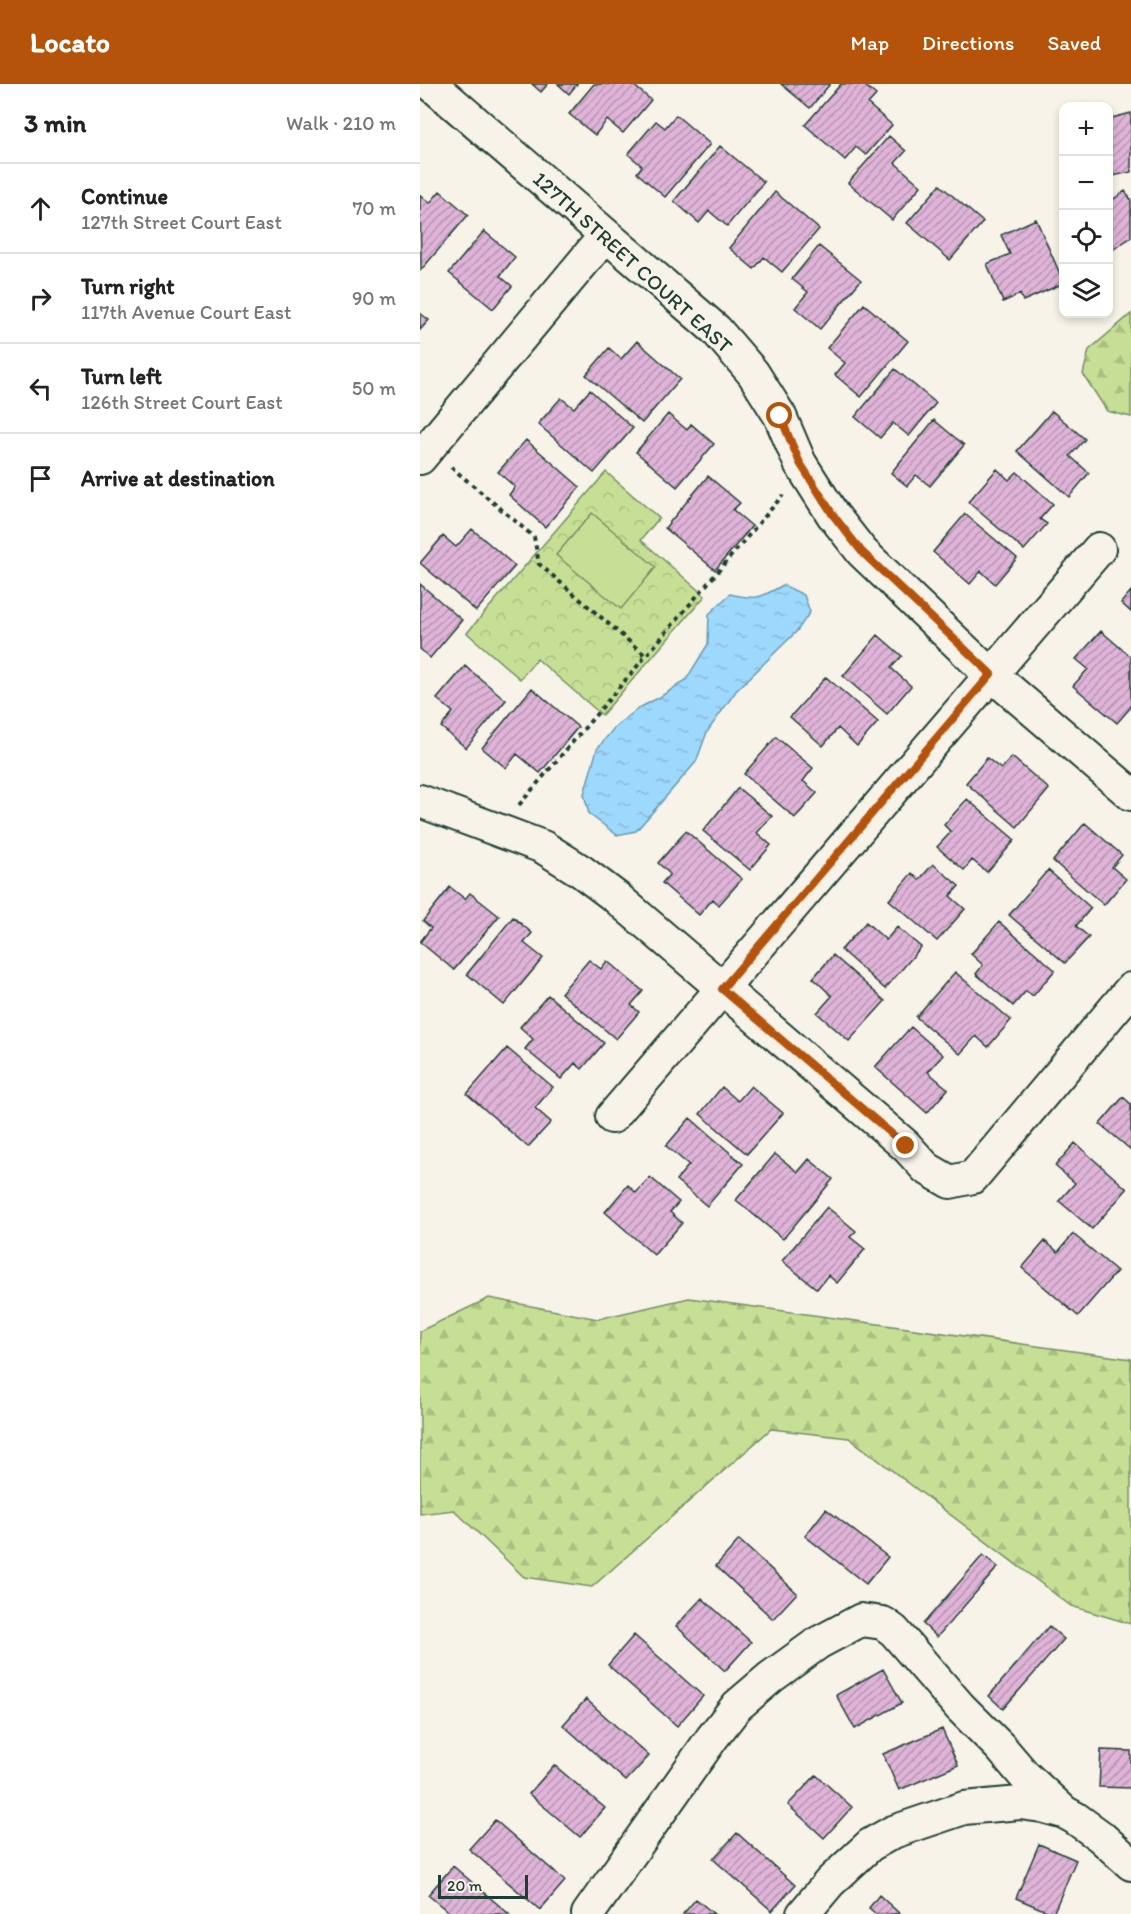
<!DOCTYPE html>
<html lang="en">
<head>
<meta charset="utf-8">
<style>
	:root { --surface:#fff; --page:#f2f2f2; --text:#222; --muted:#767676; --line:#e0e0e0; --accent:#b45309 }
	body { margin:0; font-family:Itim,sans-serif; background:var(--page); color:var(--text) }
	.controls { position:absolute; right:18px; top:18px; display:grid; overflow:hidden; border-radius:12px; box-shadow:0 3px 9px #0003 }
	.controls button { width:54px; height:54px; display:grid; place-items:center; padding:0; border:0; border-bottom:2px solid var(--line); background:var(--surface); color:var(--text); font:30px sans-serif }
	.scale { position:absolute; left:18px; bottom:15px; width:90px; box-sizing:border-box; padding-left:6px; border:3px solid #1f3d34; border-top:0; font-size:16px; line-height:21px; white-space:nowrap; color:#1f3d34; -webkit-text-stroke:4px #f7f3e8; paint-order:stroke }
	.stop { position:absolute; width:18px; height:18px; margin:-14px; border:4px solid #b45309; border-radius:50%; background:#fff }
	.stop.end { background:#b45309; border-color:#fff; box-shadow:0 2px 6px #0008 }
	.list { margin:0; padding:0; list-style:none }
	h2 { display:flex; justify-content:space-between; align-items:center; height:78px; margin:0; padding:0 24px; font-size:26px }
	h2 small { font-size:20px; font-weight:400; color:var(--muted) }
	.list li { display:grid; grid-template-columns:39px 1fr auto; gap:18px; align-items:center; box-sizing:border-box; height:90px; padding:0 24px; border-top:2px solid var(--line) }
	.list b { display:block; font-size:22px; white-space:nowrap }
	.list p { margin:0; font-size:20px; white-space:nowrap; color:var(--muted) }
	.list em { font-size:20px; font-style:normal; color:var(--muted) }
	.icon { flex:none; width:33px; height:33px; fill:none; stroke:currentColor; stroke-width:2; stroke-linecap:round; stroke-linejoin:round }
	.map { position:relative; flex:none; width:711px; height:1830px; overflow:hidden }
	header { display:flex; align-items:center; gap:36px; box-sizing:border-box; height:84px; padding:0 30px; background:var(--accent); color:#fff }
	header strong { font-size:28px }
	nav { display:flex; gap:33px; margin-inline-start:auto; font-size:21px }
	main { display:flex }
	aside { flex:1; background:var(--surface) }
	.map>svg:first-child { display:block }
	.forest { fill:url(#forest-firs); stroke:#738e64; stroke-width:1.5 }
	.park { fill:url(#park-crowns); stroke:#738e64; stroke-width:1.5 }
	.garden { fill:#c7df95; stroke:#738e64; stroke-width:1.5 }
	.water { fill:url(#water-ripples); stroke:#6b9aad; stroke-width:1.5 }
	.building { fill:url(#building-hatch); stroke:#1f3d34; stroke-width:1.5 }
	.lines { fill:none; stroke-linecap:round; stroke-linejoin:round }
	.minor-casing { stroke:#1f3d34; stroke-width:36 }
	.path { stroke:#1f3d34; stroke-width:4; stroke-dasharray:4.5 4.5; stroke-linecap:butt }
	.minor { stroke:#f7f3e8; stroke-width:32 }
	.route { stroke:#b45309; stroke-width:8 }
	.labels { text-anchor:middle; dominant-baseline:central; stroke-width:6; stroke-linejoin:round; paint-order:stroke }
	.street-label { font-size:21px; fill:#1f3d34; stroke:#f7f3e8 }
</style>
</head>
<body>
<header>
<strong>Locato</strong>
<nav><a>Map</a><a>Directions</a><a>Saved</a></nav>
</header>
<main>
<aside>
<h2>3 min<small>Walk · 210 m</small></h2>
<ul class="list">
<li><svg class="icon" aria-label="ahead" viewBox="0 0 24 24"><path d="M12 20V5M6 11l6-6 6 6"/></svg><div><b>Continue</b><p>127th Street Court East</p></div><em>70 m</em></li>
<li><svg class="icon" aria-label="right" viewBox="0 0 24 24"><path d="M7 20v-9h11M14 6l5 5-5 5"/></svg><div><b>Turn right</b><p>117th Avenue Court East</p></div><em>90 m</em></li>
<li><svg class="icon" aria-label="left" viewBox="0 0 24 24"><path d="M17 20v-9H6M10 6l-5 5 5 5"/></svg><div><b>Turn left</b><p>126th Street Court East</p></div><em>50 m</em></li>
<li><svg class="icon" aria-label="arrive" viewBox="0 0 24 24"><path d="M6 21V4h12l-3 4 3 4H6"/></svg><div><b>Arrive at destination</b></div></li>
</ul>
</aside>
<div class="map">
<svg width="711" height="1830" viewBox="0 0 711 1830">
	<defs>
		<pattern id="forest-firs" width="22" height="20" patternUnits="userSpaceOnUse" patternTransform="scale(1.5)"><rect width="22" height="20" fill="#c7df95"/><path d="M5 1l3.5 6h-7zM16 11l3.5 6h-7z" fill="#aac081"/></pattern>
		<pattern id="park-crowns" width="20" height="18" patternUnits="userSpaceOnUse" patternTransform="scale(1.5)"><rect width="20" height="18" fill="#c7df95"/><path d="M2 6a3 3 0 1 1 6 0M12 15a3 3 0 1 1 6 0" fill="none" stroke="#aac081"/></pattern>
		<pattern id="water-ripples" width="26" height="14" patternUnits="userSpaceOnUse" patternTransform="scale(1.5)"><rect width="26" height="14" fill="#9dd8fd"/><path d="M2 4q2-2 4 0t4 0M15 11q2-2 4 0t4 0" fill="none" stroke="#87bad9"/></pattern>
		<pattern id="building-hatch" width="6" height="6" patternUnits="userSpaceOnUse" patternTransform="scale(1.5)"><rect width="6" height="6" fill="#e0b4d8"/><path d="M-1 1l2-2M0 6l6-6M5 7l2-2" fill="none" stroke="#b594b0"/></pattern>
	</defs>
	<rect width="100%" height="100%" fill="#f7f3e8"/>
	<filter id="ink" filterUnits="userSpaceOnUse"><feTurbulence type="fractalNoise" baseFrequency=".0167" numOctaves="2"/><feDisplacementMap in="SourceGraphic" scale="12" xChannelSelector="R" yChannelSelector="G"/><feConvolveMatrix kernelMatrix="1 2 1 2 8 2 1 2 1" color-interpolation-filters="sRGB"/></filter>
	<g filter="url(#ink)">
		<path class="forest" d="M711,230V333L687,327L663,290L669,266Z
			M69,1214L178,1235L269,1214L711,1275V1540L651,1522L429,1354L351,1345L172,1503L104,1493L34,1426L0,1430V1247Z"/>
		<path class="park" d="M186,388L239,434L221,456L285,512L182,631L117,575L100,595L47,549Z"/>
		<path class="garden" d="M172,429L236,483L201,525L136,471Z"/>
		<path class="water" d="M363,501L384,511L390,528L377,547L316,607L287,648L276,678L216,747L197,751L169,730L164,710L177,665L194,644L219,624L240,613L266,596L288,560L289,530L310,510C336,516 339,515 363,501Z"/>
		<path class="building" d="M112,0H128L121,8Z
			M138,0H157L149,10Z
			M174,0H212L231,16L203,49L187,36L175,51L149,30Z
			M361,0H410L390,24Z
			M421,0H443L456,11L448,20L472,41L446,71L436,63L425,76L385,41Z
			M711,29V88L688,93V35Z
			M256,31L290,60L245,113L217,89L222,82L208,70L236,37L245,44Z
			M469,52L486,67L475,79L501,102L472,136L428,99Z
			M300,62L344,98L307,142L289,127L279,139L254,117Z
			M520,101L563,138L530,176L487,139Z
			M20,107L48,131L1,186L0,111L10,119Z
			M705,107L711,116V153L688,169V119Z
			M355,108L399,145L362,188L344,173L334,185L309,164Z
			M616,135L644,199L603,217L600,210L583,218L567,180L590,170L581,151Z
			M64,147L95,173L80,192L92,202L73,225L29,189Z
			M399,162L441,196L400,245L375,224L388,208L372,195Z
			M444,220L488,257L441,313L415,291L425,279L407,264Z
			M0,229L9,236L0,246Z
			M217,257L260,295L222,339L166,291L189,264L201,275Z
			M475,285L516,319L489,352L473,339L460,354L435,333Z
			M170,306L213,344L174,389L118,340L141,314L154,324Z
			M632,327L665,355L650,372L669,389L649,413L597,367Z
			M248,330L267,346L271,340L294,360L257,403L216,368Z
			M514,336L544,361L510,402L496,391L487,402L471,389Z
			M106,356L160,403L125,443L89,411L95,403L78,388Z
			M577,385L589,396L597,388L633,420L620,435L627,440L604,466L548,418Z
			M288,392L320,419L313,426L332,442L295,486L245,444Z
			M545,430L597,474L575,500L561,487L550,500L513,468Z
			M52,445L95,482L56,527L0,479L23,452L36,463Z
			M0,500L42,536L10,574L0,565Z
			M711,507V528L701,519Z
			M681,547L711,573V623L697,639L653,602L668,585L656,575Z
			M458,551L482,572L471,584L491,602L467,630L423,592Z
			M45,582L86,616L46,664L21,643L33,628L17,615Z
			M406,593L458,638L437,662L418,644L403,662L370,633Z
			M112,604L158,643L120,689L97,670L86,684L62,664Z
			M356,653L393,684L383,697L397,709L375,734L324,690Z
			M592,673L629,705L597,743L546,699L567,674L581,685Z
			M318,704L352,732L337,749L351,761L330,786L283,747Z
			M547,715L595,756L567,788L552,776L544,786L517,763L531,748L524,741Z
			M665,739L702,771L692,783L706,795L684,821L633,777Z
			M266,747L322,795L299,821L293,815L279,831L242,799L250,790L238,779Z
			M513,780L539,802L530,812L545,825L517,857L469,816L492,789L499,796Z
			M628,786L671,824L656,842L669,853L645,879L589,831Z
			M30,803L45,815L50,809L79,832L34,886L0,858L11,844L3,837Z
			M93,833L112,849L104,859L123,874L84,921L47,890Z
			M446,838L466,856L477,843L501,863L465,905L421,866Z
			M579,838L635,886L613,912L606,907L593,922L556,890L563,881L551,870Z
			M413,871L465,917L429,957L397,929L412,912L393,894Z
			M169,876L181,885L187,877L223,907L211,921L219,928L196,955L141,909Z
			M535,888L591,936L568,963L556,952L540,970L496,933Z
			M128,911L184,959L162,985L155,979L141,995L105,965L113,955L100,943Z
			M491,943L523,971L508,988L528,1005L507,1029L455,983Z
			M87,964L133,1003L115,1024L131,1038L108,1063L47,1010Z
			M331,1002L363,1029L327,1070L280,1030L302,1003L318,1017Z
			M703,1013L711,1020V1066L680,1040Z
			M270,1034L323,1080L287,1122L256,1096L269,1081L246,1062Z
			M655,1059L707,1105L672,1145L639,1117L655,1099L635,1082Z
			M355,1070L378,1088L389,1075L413,1095L363,1155L316,1116Z
			M230,1093L259,1118L250,1128L262,1139L234,1171L185,1128L208,1101L216,1109Z
			M407,1123L436,1147L430,1153L445,1165L417,1199L408,1191L397,1205L362,1177Z
			M653,1150L697,1187L658,1232L602,1184L625,1157L638,1168Z
			M406,1425L468,1473L446,1500L385,1452Z
			M319,1456L377,1509L353,1535L296,1482Z
			M563,1471L578,1483L517,1553L503,1540Z
			M282,1514L331,1558L305,1587L256,1542Z
			M629,1542L644,1555L583,1625L569,1612Z
			M214,1551L283,1612L257,1642L188,1581Z
			M463,1585L482,1619L435,1645L416,1611Z
			M166,1615L229,1672L206,1697L143,1641Z
			M522,1645L538,1681L479,1706L463,1670Z
			M681,1666L711,1667V1704L679,1703Z
			M134,1681L185,1724L160,1753L109,1710Z
			M396,1691L432,1723L404,1754L368,1721Z
			M75,1736L145,1797L120,1826L49,1765Z
			M317,1749L375,1801L352,1827L293,1775Z
			M619,1760L656,1776L633,1830L596,1814Z
			M33,1782L89,1830H31L8,1811Z
			M459,1811L480,1830H456L449,1824Z
			M276,1815L294,1830H263Z"/>
		<g class="lines">
			<defs>
				<path id="minor" d="M11,0L296,246L333,289L360,332L380,379L413,431L442,468L558,579L711,710
					M0,374L185,152
					M0,717L123,763L161,787L197,814L486,1062L506,1084L530,1098L553,1093L711,905
					M192,1033L679,465
					M168,1830L292,1654L317,1622L351,1593L398,1559L441,1536L463,1539L474,1547L540,1623L581,1664L604,1691L644,1728L655,1734L680,1752L711,1780
					M383,1830L410,1798L450,1761L473,1748L544,1724L600,1719L622,1722L644,1728"/>
			</defs>
			<use href="#minor" class="minor-casing"/>
			<path class="path" d="M31,383L114,453L119,480L226,572
				M99,721L363,411"/>
			<use href="#minor" class="minor"/>
		</g>
	</g>
	<g class="lines" filter="url(#ink)">
		<path class="route" d="M360,332L380,379L413,431L442,468L571,590L302,905L486,1062"/>
	</g>
	<g class="labels">
		<g class="street-label">
			<text transform="translate(213 178) rotate(42)">127TH STREET COURT EAST</text>
		</g>
	</g>
</svg>
<div class="controls">
<button>+</button>
<button>−</button>
<button><svg class="icon" aria-label="locate" viewBox="0 0 24 24"><circle cx="12" cy="12" r="6"/><path d="M12 2v4M12 18v4M2 12h4M18 12h4"/></svg></button>
<button><svg class="icon" aria-label="layers" viewBox="0 0 24 24"><path d="M12 4l9 5-9 5-9-5zM3 14l9 5 9-5"/></svg></button>
</div>
<div class="scale">20 m</div>
<div class="stop" style="left:360px;top:332px"></div>
<div class="stop end" style="left:486px;top:1062px"></div>
</div>
</main>
</body>
</html>
